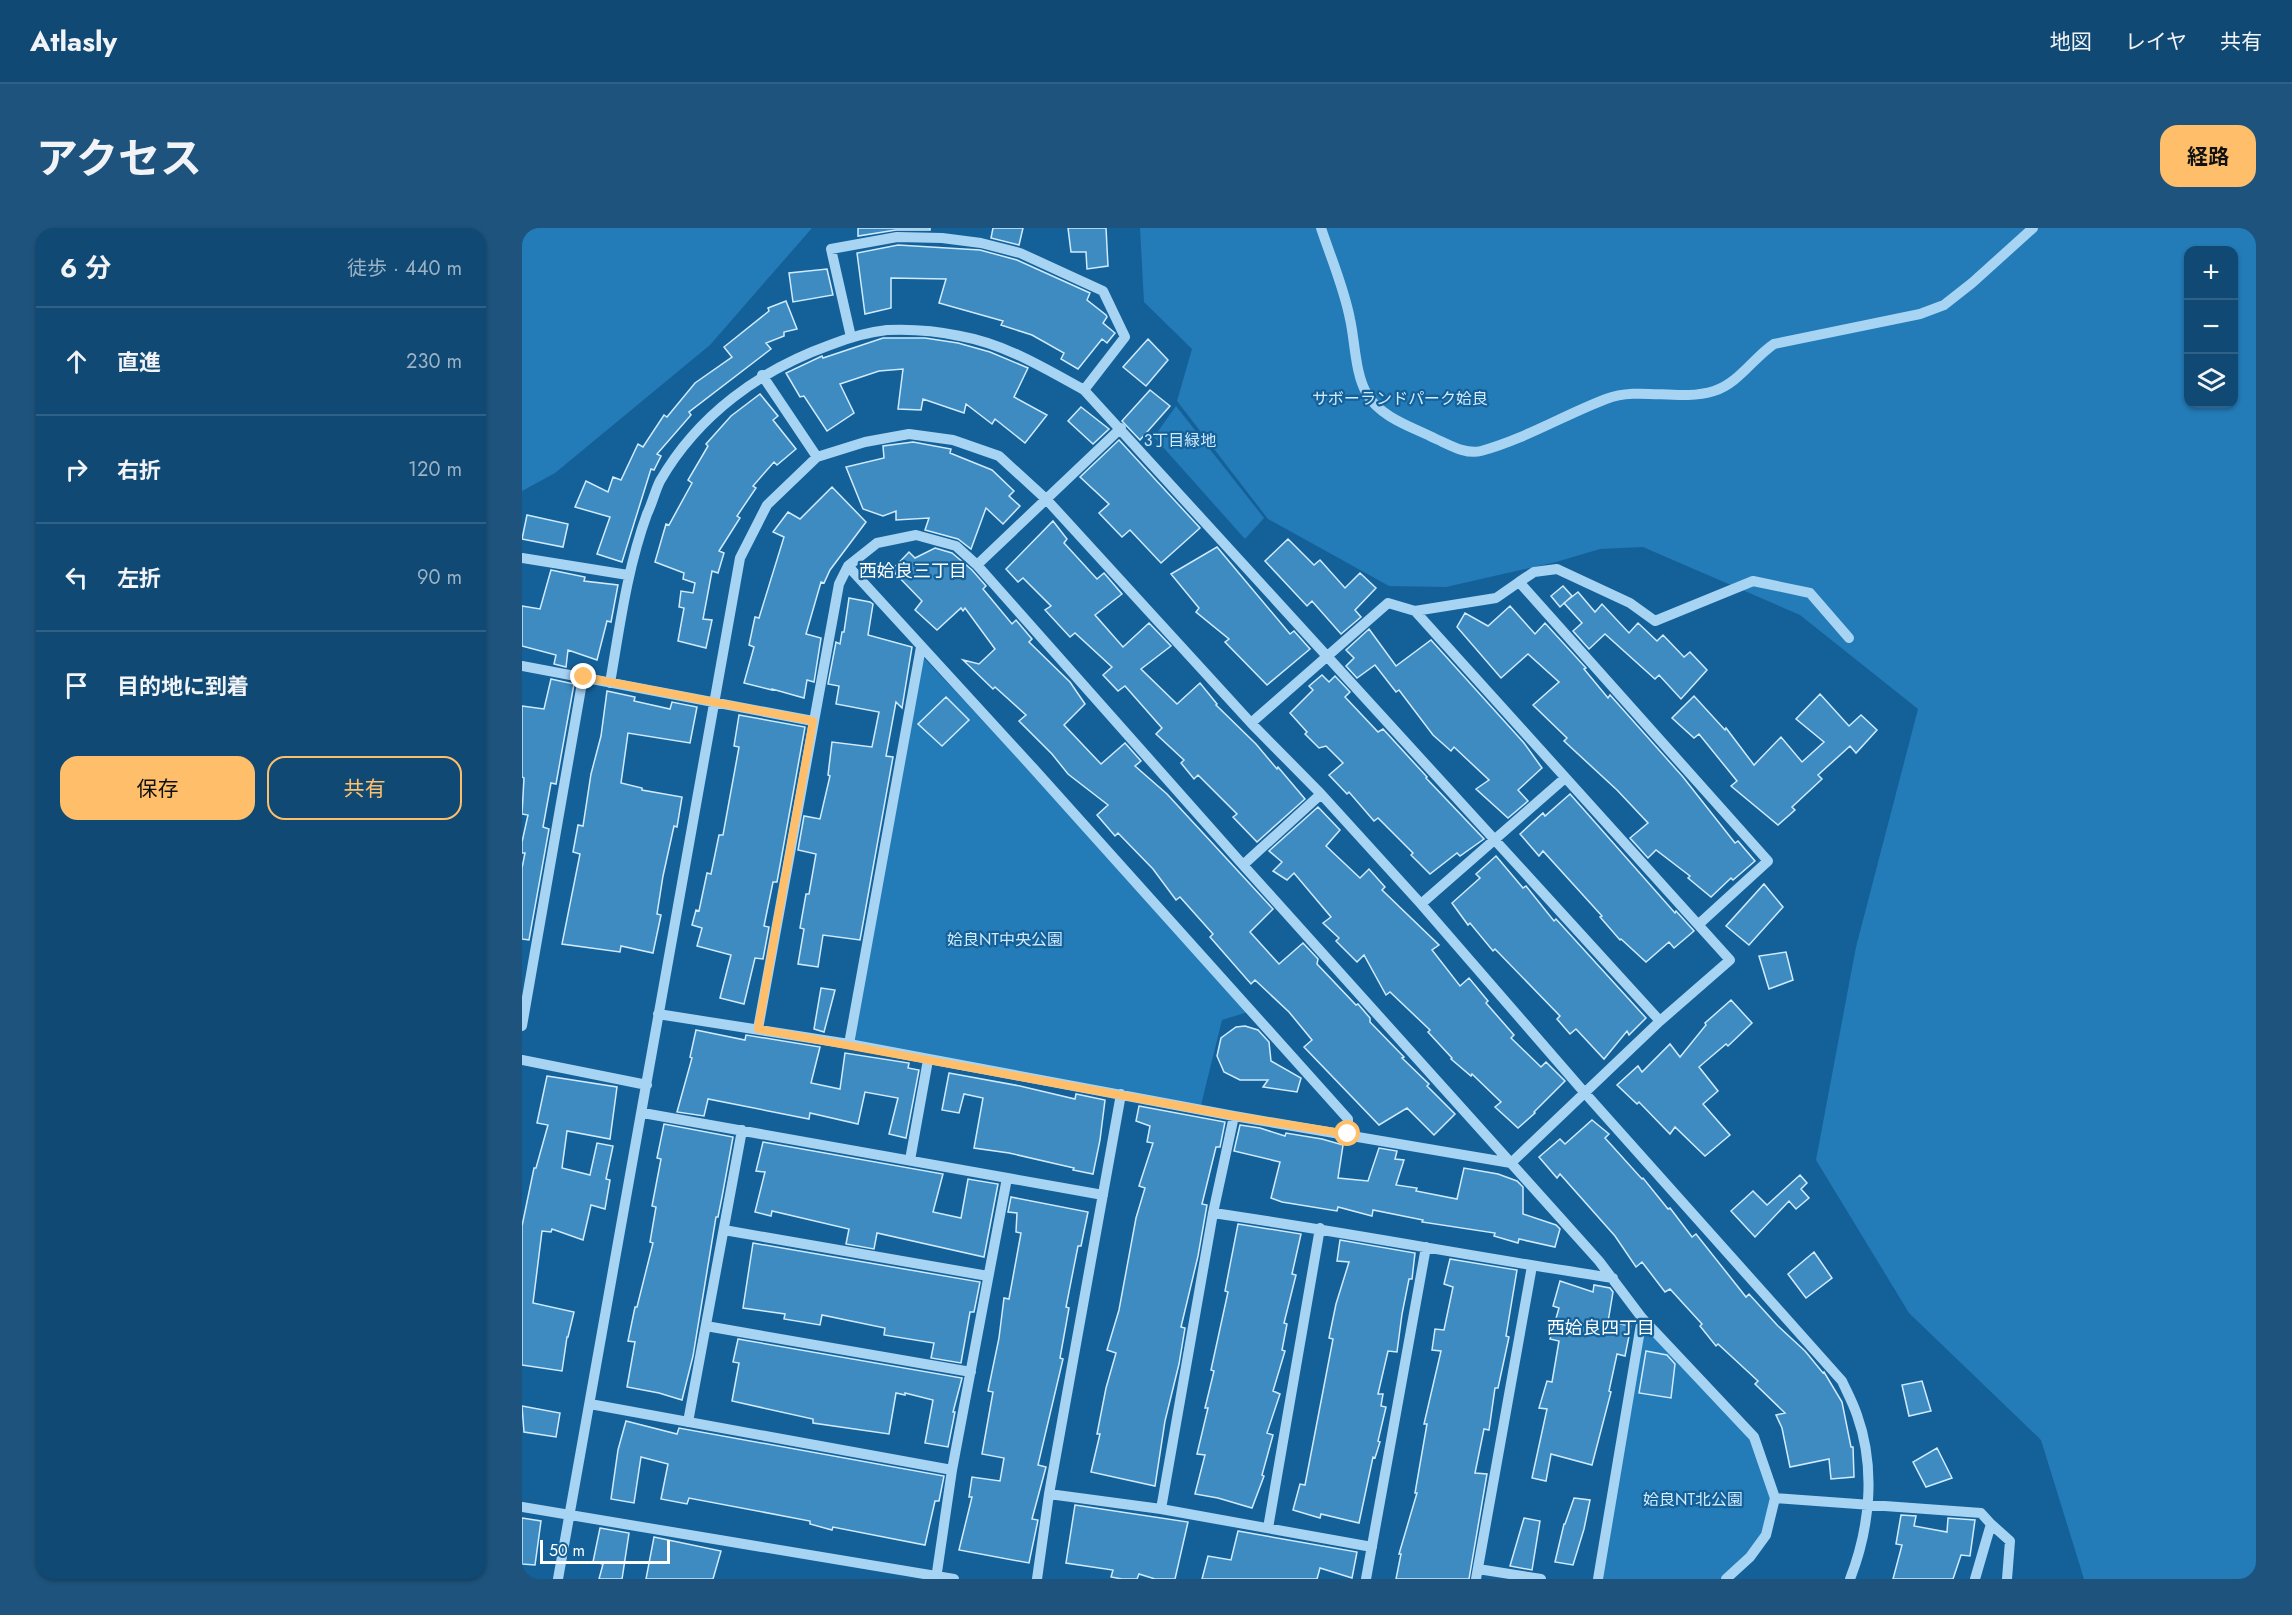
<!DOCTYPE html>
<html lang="ja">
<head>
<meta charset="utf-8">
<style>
	:root { --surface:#0f4974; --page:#1d537c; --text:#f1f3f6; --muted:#9bb2c5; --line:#2f6186; --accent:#ffbf6a }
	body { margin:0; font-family:Jost,"Noto Sans JP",sans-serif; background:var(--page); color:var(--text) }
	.controls { position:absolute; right:18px; top:18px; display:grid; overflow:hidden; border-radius:12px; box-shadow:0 2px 4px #0004 }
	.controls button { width:54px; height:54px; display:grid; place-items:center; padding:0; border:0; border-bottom:2px solid var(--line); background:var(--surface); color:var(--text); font:30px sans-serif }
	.scale { position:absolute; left:18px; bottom:15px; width:130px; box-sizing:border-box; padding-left:6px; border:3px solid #fff; border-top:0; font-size:16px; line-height:21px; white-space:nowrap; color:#fff; -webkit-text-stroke:4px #14619a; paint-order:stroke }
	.stop { position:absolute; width:18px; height:18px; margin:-14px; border:4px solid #ffbf6a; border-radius:50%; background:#fff }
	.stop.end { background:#ffbf6a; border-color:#fff; box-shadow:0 2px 6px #0008 }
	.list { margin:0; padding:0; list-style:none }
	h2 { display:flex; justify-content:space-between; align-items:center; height:78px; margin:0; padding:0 24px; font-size:26px }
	h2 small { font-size:20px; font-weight:400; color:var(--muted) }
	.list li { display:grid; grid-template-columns:39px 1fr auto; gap:18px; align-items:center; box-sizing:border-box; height:108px; padding:0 24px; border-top:2px solid var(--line) }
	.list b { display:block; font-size:22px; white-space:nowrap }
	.list em { font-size:20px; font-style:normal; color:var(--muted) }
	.actions { display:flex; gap:12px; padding:18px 24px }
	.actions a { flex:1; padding:14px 0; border:2px solid var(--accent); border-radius:18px; text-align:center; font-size:21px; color:var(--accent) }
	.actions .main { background:var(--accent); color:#111 }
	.icon { flex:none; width:33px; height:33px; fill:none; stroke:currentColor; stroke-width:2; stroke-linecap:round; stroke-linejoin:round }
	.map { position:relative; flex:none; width:1734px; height:1351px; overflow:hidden; border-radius:18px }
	header { display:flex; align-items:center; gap:36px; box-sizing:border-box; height:84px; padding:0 30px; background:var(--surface); border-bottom:2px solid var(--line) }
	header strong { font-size:28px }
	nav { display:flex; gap:33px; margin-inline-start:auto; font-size:21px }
	.intro { display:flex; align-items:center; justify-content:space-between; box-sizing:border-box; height:144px; padding:0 36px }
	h1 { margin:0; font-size:42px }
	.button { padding:15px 27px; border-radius:18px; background:var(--accent); color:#111; font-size:21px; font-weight:700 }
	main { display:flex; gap:36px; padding:0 36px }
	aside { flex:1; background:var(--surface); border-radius:18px; box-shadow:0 2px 4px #0004 }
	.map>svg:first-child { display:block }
	.green { fill:#237bb7; fill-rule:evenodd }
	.building { fill:#3d8bc1; stroke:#d0ebfd; stroke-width:1.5 }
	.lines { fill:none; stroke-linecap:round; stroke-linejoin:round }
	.minor { stroke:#a8d4f3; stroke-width:10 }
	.route { stroke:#ffbf6a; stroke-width:8 }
	.labels { text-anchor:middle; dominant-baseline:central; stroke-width:4.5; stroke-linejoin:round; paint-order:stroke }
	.park-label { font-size:16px; fill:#d0ebfd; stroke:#14619a }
	.neighbourhood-label { font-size:18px; fill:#fff; stroke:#14619a }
</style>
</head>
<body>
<header>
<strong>Atlasly</strong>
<nav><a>地図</a><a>レイヤ</a><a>共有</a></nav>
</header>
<div class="intro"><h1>アクセス</h1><a class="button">経路</a></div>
<main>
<aside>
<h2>6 分<small>徒歩 · 440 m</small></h2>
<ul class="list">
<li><svg class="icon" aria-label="ahead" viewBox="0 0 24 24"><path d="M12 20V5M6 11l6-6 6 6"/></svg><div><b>直進</b></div><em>230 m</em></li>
<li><svg class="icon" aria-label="right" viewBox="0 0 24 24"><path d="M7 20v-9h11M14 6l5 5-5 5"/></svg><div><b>右折</b></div><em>120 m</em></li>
<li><svg class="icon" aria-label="left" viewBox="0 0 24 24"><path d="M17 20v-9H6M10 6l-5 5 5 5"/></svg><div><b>左折</b></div><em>90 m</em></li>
<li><svg class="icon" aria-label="arrive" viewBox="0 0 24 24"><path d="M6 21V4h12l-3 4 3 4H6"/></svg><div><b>目的地に到着</b></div></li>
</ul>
<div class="actions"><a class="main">保存</a><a>共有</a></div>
</aside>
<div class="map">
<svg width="1734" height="1351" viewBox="0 0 1734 1351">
	<rect width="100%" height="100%" fill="#14619a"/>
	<path class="green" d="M0,0H290L188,117L33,245L0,263Z
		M618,0H1734V1351H1562L1519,1212L1387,1085L1294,932L1334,719L1396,481L1278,387L1121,319L1078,321L1034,334L924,359L867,358L746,291L655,173L670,121L622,74ZM1666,22H1712V176H1666Z
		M654,178L742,290L723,311L632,209Z
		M402,430L619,661L729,783L700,792L678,881L327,816Z
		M1120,1090L1232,1209L1253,1270L1244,1307L1204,1351H1076Z"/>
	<path class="building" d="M336,0H408V2H374L336,8Z
		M471,0H501L497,17L469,10Z
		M546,0H584L586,38L565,41L564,24H549Z
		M376,17L458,22L495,32L568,65L565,72L584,87L585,89L581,95L593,105L585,115L580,111L556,141L539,131L542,125L510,107L479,97L481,93L417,75L424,51L369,50V80L343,86L335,25Z
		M305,41L311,67L271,74L267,45Z
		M264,73L275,101L262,104V108L244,115L249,121L167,184L169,187L135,226L139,228L132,242L129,241L100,334L75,326L88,289L53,279L64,253L86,264L91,249L99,252L116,216L121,219L142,187L145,189L173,155L210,129L202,119L247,83L246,80Z
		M361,110H403L436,115L468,124L499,137L506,140L492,169L525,187L503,215L473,191L470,196L444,176L442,185L401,171L399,182L376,181L381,141L357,143L318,156L332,185L305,203L282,168L278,169L264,145L300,128L301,130Z
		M626,111L646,132L624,158L601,139Z
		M628,162L648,178L618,212L600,193Z
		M238,166L256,188L251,192L274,221L255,237L252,234L231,258L234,260L215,288L218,290L197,323L202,325L196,345L190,343L181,391L190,392L184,420L156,413L162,380L157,379L159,363L171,365L173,355L161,351L162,345L133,334L144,296L147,297L170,255L166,252L186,218L184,216L209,188Z
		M559,179L587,201L571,216L546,193Z
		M597,212L678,300L639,335L608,302L600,309L577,285L587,276L558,249Z
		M391,214L429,221L428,225L470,242L492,263L487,268L498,278L481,296L464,280L449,321L436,311L403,302L407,290L374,292V283L361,288L341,281L324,239L362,230L361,218Z
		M310,259L344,294L308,342L302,355L299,354L284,406L299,410L292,454L285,452L282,470L250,461V462L222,455L232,419L227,417L233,389L237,390L262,309L251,304L266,284L278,291Z
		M5,287L46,296L41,319L0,311Z
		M531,293L545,311L542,315L575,351L582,345L600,366L573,387L601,419L627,395L649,418L619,441L655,476L678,455L695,476L694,477L734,516L755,541L756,539L783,571L735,614L711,589L715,586L676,547L672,551L659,535L662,532L634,506L640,500L603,458L596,463L581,447L590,439L553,405L548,409L523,382L529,378L501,350L496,354L484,341Z
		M766,311L792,337L798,332L823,360L838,345L854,360L833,382L839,389L819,406L790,373L785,378L743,333Z
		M695,319L768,406L772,403L788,421L745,457L703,414L707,411L674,384L677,380L649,346Z
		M413,320L430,325L450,342L464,358L461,361L490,396L494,392L510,411L507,414L548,454L563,476L542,497L579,536L603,515L619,533L613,538L645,566L751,681L728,704L757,736L781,715L796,731L795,736L834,777L836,776L848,790V794L882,829L880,830L907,856L905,858L933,886L912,907L885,880L857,897L782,819L790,812L767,784L733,752L729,756L688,709L691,706L658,669L654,672L631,641L596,605L593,608L575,587L586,577L546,546L530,526L497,493L504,487L473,459L471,461L441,432L457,436L473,421L443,380L441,383L439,380L415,402L393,382L400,373L370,342L387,324L393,330Z
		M29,342L63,349L62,353L96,357L89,394L85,393L75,432L46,422L44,439L32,436L34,427L0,418V378L18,381Z
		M1041,358L1050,368L1038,379L1029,368Z
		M1056,364L1073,384L1080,376L1107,405L1116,395L1135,413L1141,407L1162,429L1168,424L1185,442L1159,471L1137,447L1133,451L1083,406L1067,421L1051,403L1060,395L1042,375Z
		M327,370L348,374L351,376L346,407L390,419L380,480L374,474L364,528L371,529L338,712L301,707L296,739L276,736L282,701L278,700L284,666H287L294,626L276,622L282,588L298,591L308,548L306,547L310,514L350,519L357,484L314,476L317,458L306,456L314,414L318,416L320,404H322Z
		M988,378L1013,406L1023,395L1064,440L1062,441L1086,470L1088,467L1161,549L1213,615L1216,613L1233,633L1211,652L1209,650L1189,669L1166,650L1168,648L1134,622L1126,630L1108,610L1126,595L1095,562L1042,513L1045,510L1011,477L1037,454L1006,426L979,450L935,399L943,385L966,398Z
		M847,401L874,438L909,412L1002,515L1020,540L996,562L1006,573L986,590L954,561L967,552L932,519L929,523L911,507L877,462L874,464L853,437L835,450L824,438L832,430L824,422Z
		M800,447L807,454L813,448L828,464L823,469L856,504L861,501L905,549L904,550L962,611L938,628L935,625L908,646L889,627L891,625L856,590L852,593L827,564L825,566L807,547L821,535L804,518L797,520L783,506L785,504L768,485L791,462L787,458Z
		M29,451L52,456L34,556L29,555L21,599L27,601L7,712L0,711V640L3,625H0V614L6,587L0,586L2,550L0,549V478L22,481Z
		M85,463L113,469L112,473L148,481L150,474L175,479L168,515L106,505L99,555L120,560V562L160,569L155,599L152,598L141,648L135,686L139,687L131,725L99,718L98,724L40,716L58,626L51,624L56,597L61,598L69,546L79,508Z
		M1298,466L1327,498L1339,487L1355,502L1334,525L1328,518L1296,547L1300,551L1270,579L1273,582L1256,597L1209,558L1215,553L1177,506L1172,510L1150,490L1172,468L1203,502L1204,500L1232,537L1259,509L1280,534L1302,514L1274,491Z
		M424,469L447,492L420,518L396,496Z
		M217,487L283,499L255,654H251L242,698L247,699L241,731L233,730L222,776L198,770L209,727L175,718L180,700L170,697L174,682L177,683L185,645L189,646L197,607H201L217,519L212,518Z
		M1048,566L1153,685L1154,683L1172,703L1152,720L1147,714L1124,734L1099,711L1098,712L1078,689L1080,688L1021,623L1017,628L998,606L1021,585L1023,588Z
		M796,579L818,602L804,618L838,650L847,641L863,659L860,662L917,717L910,722L938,758L947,750L966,773L964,775L992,807L989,810L1019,839L1024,834L1043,853L1012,884L1013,885L996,900L973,879L979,874L950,846L949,848L929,831L930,830L906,804L908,802L868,764L864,767L842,727L835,734L814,713L817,710L801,695L809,689L772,645L765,652L751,643L760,634L747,623Z
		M974,628L1001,660L1004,658L1032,693L1034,691L1124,790L1107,807L1105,803L1082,831L1054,801L1048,806L1035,791L1038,788L973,721L971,723L948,695L946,697L930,675L958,650L954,646Z
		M1242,656L1261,679L1227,717L1204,698Z
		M1264,724L1271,752L1247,761L1237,728Z
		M299,760L313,762L302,804L292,801Z
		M1209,772L1230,795L1206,818L1204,816L1177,839L1196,863L1181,876L1208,907L1183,928L1153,899L1148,906L1117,874L1115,876L1095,857L1116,838L1120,844L1148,816L1158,829L1184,797L1183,795Z
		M723,798L736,802L747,814L749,833L779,850L775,864L741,859L746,852H718L702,844L695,828L699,810L714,799Z
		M174,802L223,812L224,807L298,819L289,855L318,861L323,825L387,835L386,840L397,842L384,910L367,906L376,870L343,864L336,896L288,885L287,891L186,871L182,888L155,884L170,830L168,829Z
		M427,845L498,858L553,871L554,866L583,872L578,912L571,946L551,942L552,940L487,925L452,920L461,870L442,866L437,885L420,882Z
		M25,848L95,859L88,911L45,903L40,940L68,947L75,915L91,918L84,951L88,952L83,981L69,977L61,1012L30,1001L29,1004L20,1003L11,1075L52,1084L46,1109H45L40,1143L0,1137V998L12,940H14L26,897L15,895Z
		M617,878L703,894L698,919H694L680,976L685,977L676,1028L659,1099L663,1100L657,1136L643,1193L633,1258L569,1244L578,1206H575L584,1160L594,1125L585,1122L597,1082L614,990L623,960L617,958L631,915L625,914L628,898L614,893Z
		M1070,892L1087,906L1083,910L1120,951L1121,950L1146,981L1148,980L1170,1009L1174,1006L1224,1069L1227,1066L1256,1098L1283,1123L1301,1145L1302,1144L1320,1174L1329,1219H1331L1332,1249L1309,1251L1307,1231L1268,1239L1260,1200L1254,1187L1263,1185L1233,1156L1236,1153L1196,1116L1194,1118L1178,1098L1180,1096L1148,1061L1143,1064L1120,1034L1114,1039L1093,1008L1038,946L1035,950L1017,929L1038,911L1043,916Z
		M142,896L211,909L200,969L196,989H194L171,1128L160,1172L137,1165L105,1159L113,1114L106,1113L113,1079H115L131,1015L128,1014L134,979L130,978L139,931L135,930Z
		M718,897L738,900L763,908L764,905L800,911L821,917L816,950L846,953L857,920L875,923L873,931L882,932L874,957L895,960L894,963L935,971L942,940L976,946L995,953L1001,959V986L1034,997L1038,1001L1033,1019L997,1011L996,1015L972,1008L973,1005L900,994L901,992L851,982L850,988L816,979L815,983L760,974L749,970L758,934L712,923Z
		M241,914L421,946L411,984L439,990L446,951L476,956L462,1029L355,1005L352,1021L324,1016L327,1001L250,983L249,988L233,984L243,944L234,943Z
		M1278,947L1285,955L1279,961L1287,970L1274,981L1267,973L1233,1009L1209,983L1231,963L1245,977Z
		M489,969L566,984L559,1018H556L544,1079L547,1080L538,1130L541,1131L516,1237L524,1239L510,1291L516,1292L507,1335L437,1322L450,1269H447L450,1249L478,1253L482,1230L460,1226L471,1164L466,1163L477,1110L482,1070L487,1071L499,1005L494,1004L495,985L486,984Z
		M716,996L779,1006L770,1046L774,1047L762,1095L765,1096L760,1122L763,1123L751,1163L758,1166L745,1205L751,1207L740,1247L742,1248L730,1280L696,1270L673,1266L683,1227L675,1226L686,1180H683L692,1143L689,1142L706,1064L703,1063Z
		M818,1012L893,1025L890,1051H887L880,1086L875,1124L866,1123L856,1166H861L859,1178L864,1179L856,1213L858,1214L853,1230L851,1229L837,1295L799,1286L798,1290L771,1282L778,1256L783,1257L811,1111L807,1110L814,1076L827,1034L815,1033Z
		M231,1015L458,1054L452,1084H448L439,1135L409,1130L412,1115L362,1107L363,1100L300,1087L298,1097L262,1091L263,1086L221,1080Z
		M1292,1024L1310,1050L1284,1070L1266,1046Z
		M928,1031L995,1042L984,1108L987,1109L976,1160H973L967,1202L962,1201L953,1245L965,1246L947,1351H874L879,1326H877L895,1265H893L905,1196H902L919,1123L910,1122L913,1101L922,1102L931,1059L922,1056Z
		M1038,1053L1071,1064L1072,1057L1088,1060L1091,1064L1086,1094L1109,1098L1103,1128L1095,1126L1087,1163L1089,1164L1070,1237L1029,1226L1024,1253L1010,1250L1025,1181L1017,1180L1025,1153L1030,1154L1037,1113L1028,1111L1037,1080L1031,1078Z
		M216,1111L440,1150L431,1184H433L426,1219L403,1215L411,1172L383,1165V1167L374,1165L367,1206L291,1195V1191L210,1173L217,1135L211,1134Z
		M1124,1123L1145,1127L1153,1136L1149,1170L1117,1165Z
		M1400,1153L1409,1183L1387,1188L1380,1157Z
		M0,1178L38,1185L34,1209L2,1204Z
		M104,1193L155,1206L157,1200L422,1248L417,1273H413L403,1317L311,1299L310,1302L288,1296V1293L167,1270L165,1276L139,1271L146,1236L119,1229L112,1275L89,1271L96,1222Z
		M1415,1220L1430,1250L1404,1259L1391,1234Z
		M1052,1270L1068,1272L1062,1301L1051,1337L1033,1334L1042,1296H1043Z
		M553,1277L666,1294L653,1351H633L617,1346L615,1351H600L589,1349L591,1342L544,1335Z
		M1379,1287L1394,1288L1392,1298L1425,1304L1426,1290L1453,1292L1448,1328L1439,1327L1431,1351H1371L1380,1317L1374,1316Z
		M0,1290L19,1293L13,1337L0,1336Z
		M1002,1290L1018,1293L1010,1342L988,1338Z
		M78,1300L107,1305L100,1351H77L81,1336L71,1334Z
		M716,1303L835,1324L830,1350L798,1340L795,1351H680L686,1328L709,1332Z
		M132,1309L199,1323L191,1351H124Z"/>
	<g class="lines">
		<path class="minor" d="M799,0C809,30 822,60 828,91C833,113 833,146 845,166C858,189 890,199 912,210C926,216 943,227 959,223C1003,211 1042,187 1084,171C1117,158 1157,174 1192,163C1217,155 1231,130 1252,116L1398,86L1422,77L1450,55L1511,0
			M329,109L309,21L375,9L420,10L459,15L498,25L581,63L603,109L562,162
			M240,147L295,229
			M0,330L106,347
			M455,337L599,200
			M326,338L511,540L826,891V906
			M997,354L1012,344L1035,341L1108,375L1133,393L1231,353L1288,365L1327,410
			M893,383L1208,732L1138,793L989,935
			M0,438L291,493
			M88,455C98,397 105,341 125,286C130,276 133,263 138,253C176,187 238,142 308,117C326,110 346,104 365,102C388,101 415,103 438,108C483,116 522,140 562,162L1138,793
			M729,495L866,375L893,383L974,370L997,354L1246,633L1177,696
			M721,637L799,566
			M899,676L1043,550
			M136,786L327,816L712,888L989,935
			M0,798L61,449
			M236,801L317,356L326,338L355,315L394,307L434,318L455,337L721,637L1077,1033L1120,1090L1232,1209L1253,1270L1244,1307L1228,1329L1204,1351
			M327,816L399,419
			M0,832L125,857
			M121,885L581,967
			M388,932L406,832
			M691,985C825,1004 957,1030 1091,1050
			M202,1002L466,1048
			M184,1098L449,1144
			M68,1176L430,1242
			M166,1194L220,902
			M527,1266L639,1281L850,1319
			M1253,1270L1459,1285L1469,1296L1453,1351
			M0,1279L432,1351
			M639,1281L691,985L712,888
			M1469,1296L1488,1313L1485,1351
			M746,1300L798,1000
			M956,1341L1019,1351
			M36,1351L218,330L245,277L295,229L343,214L387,206L431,212L477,228L525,272L729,495L799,566L899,676L1062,864L1320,1153C1325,1164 1331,1175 1335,1187C1354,1240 1348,1300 1328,1351
			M414,1351L430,1242L485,950
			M515,1351L527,1266L599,866
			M844,1351L904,1019
			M954,1351L1010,1038
			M1076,1351L1120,1090"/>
	</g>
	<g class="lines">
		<path class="route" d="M62,449L291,493L236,801L712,888L826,906"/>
	</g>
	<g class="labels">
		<g class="park-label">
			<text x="878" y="170">サボーランドパーク姶良</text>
			<text x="658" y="212">3丁目緑地</text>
			<text x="483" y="711">姶良NT中央公園</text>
			<text x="1171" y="1271">姶良NT北公園</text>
		</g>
		<g class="neighbourhood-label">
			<text x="391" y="343">西姶良三丁目</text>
			<text x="1079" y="1100">西姶良四丁目</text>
		</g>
	</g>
</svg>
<div class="controls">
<button>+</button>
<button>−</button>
<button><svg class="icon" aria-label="layers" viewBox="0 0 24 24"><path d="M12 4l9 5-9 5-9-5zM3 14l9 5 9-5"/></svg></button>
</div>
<div class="scale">50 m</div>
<div class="stop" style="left:826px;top:906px"></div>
<div class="stop end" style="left:62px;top:449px"></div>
</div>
</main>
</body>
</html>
